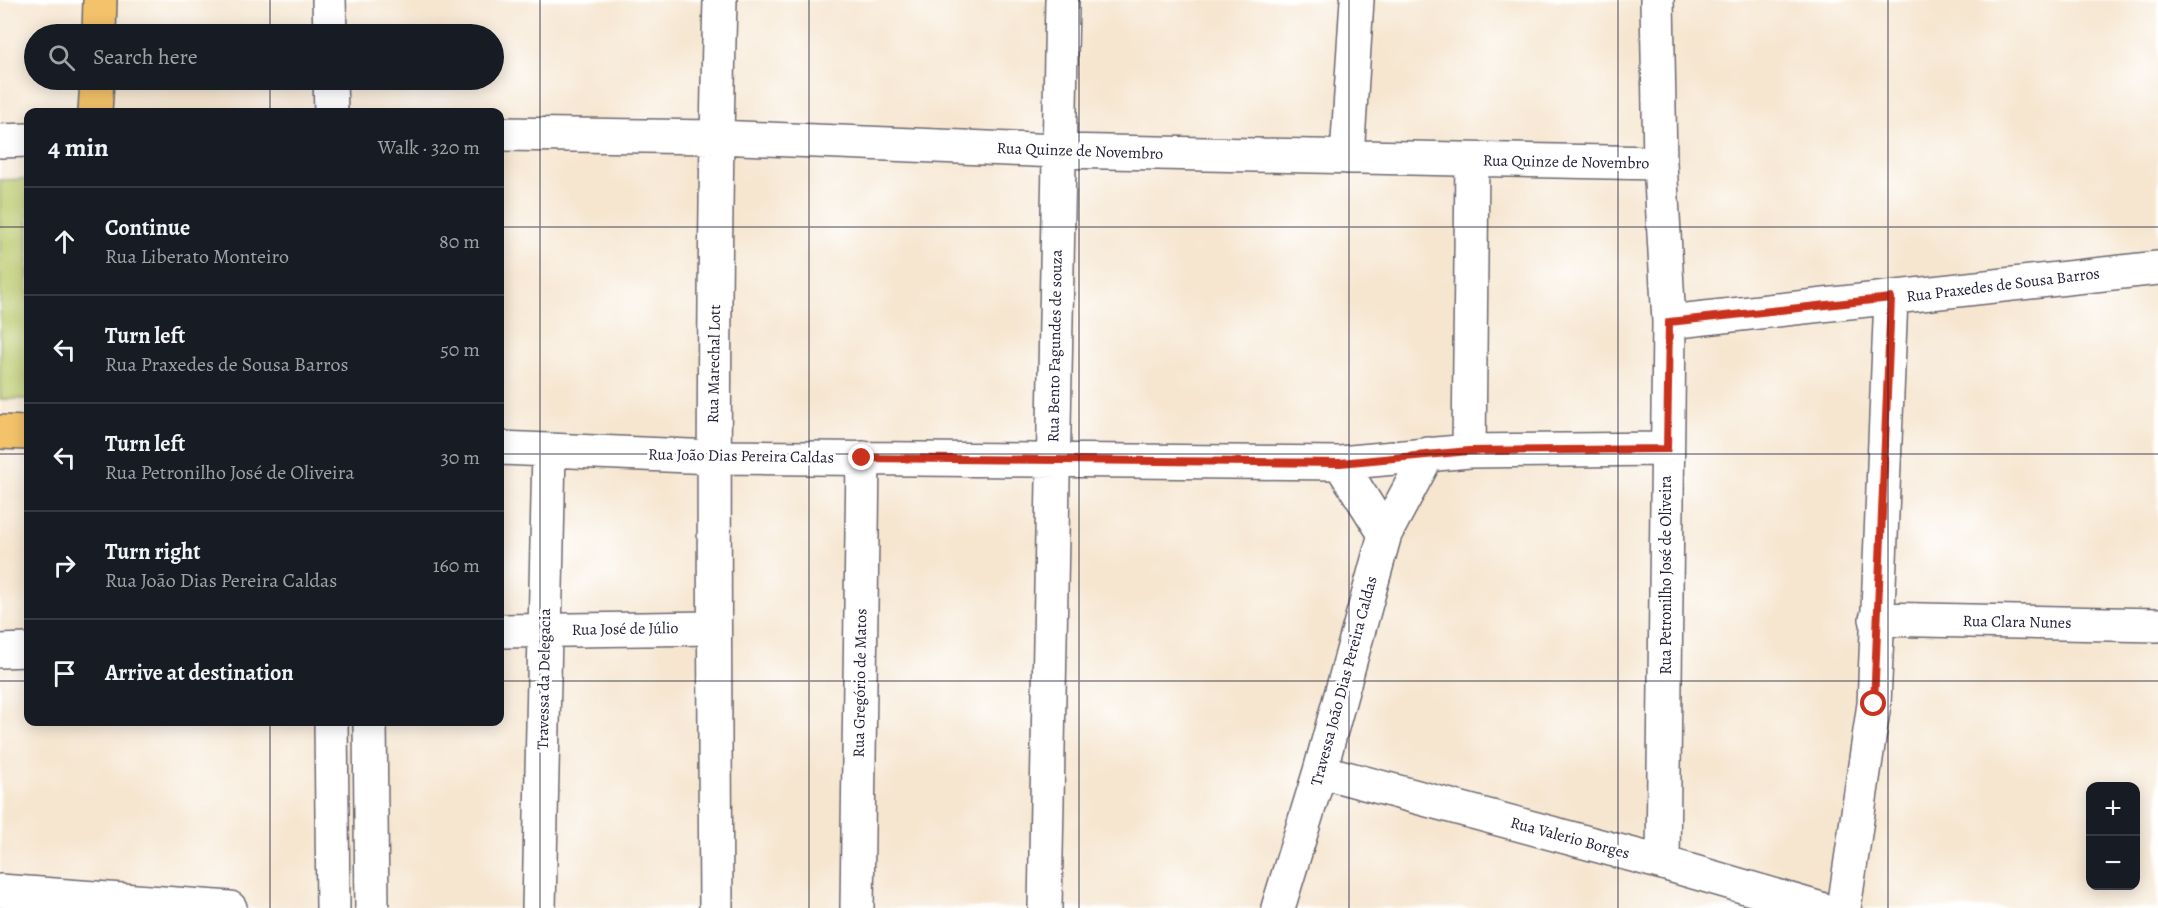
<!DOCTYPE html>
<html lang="en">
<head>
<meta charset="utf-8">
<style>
	:root { --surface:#171b24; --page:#20242c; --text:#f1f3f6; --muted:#9ea1a6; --line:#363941 }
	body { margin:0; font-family:Alegreya,serif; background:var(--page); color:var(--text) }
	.controls { position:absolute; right:18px; bottom:18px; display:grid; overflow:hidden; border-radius:12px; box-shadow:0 3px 15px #0003 }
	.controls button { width:54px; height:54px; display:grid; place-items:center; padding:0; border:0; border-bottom:2px solid var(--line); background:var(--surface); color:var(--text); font:30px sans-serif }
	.stop { position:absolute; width:18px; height:18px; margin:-14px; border:4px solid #c8321e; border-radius:50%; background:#fff }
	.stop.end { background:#c8321e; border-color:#fff; box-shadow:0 2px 6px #0008 }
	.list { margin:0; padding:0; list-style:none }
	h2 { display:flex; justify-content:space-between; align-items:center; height:78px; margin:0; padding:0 24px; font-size:26px }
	h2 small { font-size:20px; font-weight:400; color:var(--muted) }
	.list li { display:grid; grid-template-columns:39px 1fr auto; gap:18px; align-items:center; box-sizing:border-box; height:108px; padding:0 24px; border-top:2px solid var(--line) }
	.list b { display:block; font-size:22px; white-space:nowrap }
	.list p { margin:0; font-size:20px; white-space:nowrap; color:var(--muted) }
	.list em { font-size:20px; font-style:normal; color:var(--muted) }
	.icon { flex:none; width:33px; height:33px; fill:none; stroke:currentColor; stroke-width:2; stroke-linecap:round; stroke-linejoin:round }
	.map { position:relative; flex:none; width:2158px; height:908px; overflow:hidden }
	.search { position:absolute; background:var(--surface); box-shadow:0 3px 15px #0003; left:24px; top:24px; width:480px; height:66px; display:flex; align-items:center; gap:15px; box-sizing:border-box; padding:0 21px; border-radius:33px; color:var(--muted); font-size:22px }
	.panel { position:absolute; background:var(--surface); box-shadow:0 3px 15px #0003; left:24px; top:108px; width:480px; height:618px; border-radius:12px }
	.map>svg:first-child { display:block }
	.green { fill:#bcca6c; stroke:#6f7654; stroke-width:1.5 }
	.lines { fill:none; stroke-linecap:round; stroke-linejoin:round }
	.minor-casing { stroke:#6c676f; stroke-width:36 }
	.major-casing { stroke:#6c676f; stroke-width:36 }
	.minor { stroke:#fff; stroke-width:33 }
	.major { stroke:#f3c26a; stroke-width:33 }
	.route { stroke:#c8321e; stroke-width:8 }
	.grid { fill:none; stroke:#22223b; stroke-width:1.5; stroke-opacity:0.55 }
	.labels { text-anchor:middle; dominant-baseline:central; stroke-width:6; stroke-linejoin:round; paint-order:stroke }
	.street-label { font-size:16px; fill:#22223b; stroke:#fff }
</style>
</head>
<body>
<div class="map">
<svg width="2158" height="908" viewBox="0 0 2158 908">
	<rect width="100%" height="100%" fill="#fff"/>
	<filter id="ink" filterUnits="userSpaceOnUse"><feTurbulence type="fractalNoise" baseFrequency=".0167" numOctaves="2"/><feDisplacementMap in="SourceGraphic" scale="12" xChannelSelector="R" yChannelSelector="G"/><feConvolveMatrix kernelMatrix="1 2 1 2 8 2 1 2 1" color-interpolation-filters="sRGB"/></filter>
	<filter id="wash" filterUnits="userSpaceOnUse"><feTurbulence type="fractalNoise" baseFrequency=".008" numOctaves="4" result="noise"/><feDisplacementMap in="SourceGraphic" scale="24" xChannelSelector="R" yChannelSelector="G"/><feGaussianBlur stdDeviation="1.35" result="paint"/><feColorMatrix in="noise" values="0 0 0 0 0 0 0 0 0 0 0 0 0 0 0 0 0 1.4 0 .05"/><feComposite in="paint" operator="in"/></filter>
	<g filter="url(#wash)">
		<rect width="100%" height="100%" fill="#f6e6d0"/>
		<path class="green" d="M28,179V399H0V180Z"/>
	</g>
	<g filter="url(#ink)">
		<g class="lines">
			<defs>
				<path id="minor" d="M329,0L330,34
					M1657,0L1660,163L1669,322L1663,863
					M330,80L331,112
					M500,134L716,137L1059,151L1660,163
					M0,141L28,140
					M1347,157L1357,0
					M1669,322L2158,268
					M500,448L713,457L1340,463L1469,451L1667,449
					M1469,451L1472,160
					M1340,463L1385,534
					M1876,619L2158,625
					M500,631L714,628
					M0,651L28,650
					M331,722L333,908
					M370,722L372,908
					M1320,771L1663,863L1818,908
					M0,891L230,908
					M539,908L549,451
					M716,908C714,605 712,303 720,0
					M857,908L863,458
					M1045,908L1062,0
					M1278,908L1320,771L1385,534L1428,454
					M1844,908L1874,704L1891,298"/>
				<path id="major" d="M99,34L100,0
					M95,112L97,80
					M0,432L28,433"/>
			</defs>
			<use href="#minor" class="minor-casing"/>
			<use href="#major" class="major-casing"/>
			<use href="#minor" class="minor"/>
			<use href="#major" class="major"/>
		</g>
	</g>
	<g class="lines" filter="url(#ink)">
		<path class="route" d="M862,458L1340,463L1469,451L1667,449L1669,322L1891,298L1874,704"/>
	</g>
	<path class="grid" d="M270,0V34M540,0V908M809,0V908M1079,0V908M1349,0V908M1618,0V908M1888,0V908M270,80V112M0,227H28M500,227H2158M0,454H28M500,454H2158M0,681H28M500,681H2158M270,722V908"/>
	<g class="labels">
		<g class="street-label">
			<text transform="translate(1080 151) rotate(2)">Rua Quinze de Novembro</text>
			<text transform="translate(1566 162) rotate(1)">Rua Quinze de Novembro</text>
			<text transform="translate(2003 285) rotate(-7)">Rua Praxedes de Sousa Barros</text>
			<text transform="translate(1055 346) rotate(-89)">Rua Bento Fagundes de souza</text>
			<text transform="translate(714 364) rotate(-89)">Rua Marechal Lott</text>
			<text transform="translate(741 456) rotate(1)">Rua João Dias Pereira Caldas</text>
			<text transform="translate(1666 575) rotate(-90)">Rua Petronilho José de Oliveira</text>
			<text transform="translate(2017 622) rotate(1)">Rua Clara Nunes</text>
			<text transform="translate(625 629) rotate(-1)">Rua José de Júlio</text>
			<text transform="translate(544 679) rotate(-89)">Travessa da Delegacia</text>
			<text transform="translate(1344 681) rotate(-75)">Travessa João Dias Pereira Caldas</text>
			<text transform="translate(860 683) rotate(-89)">Rua Gregório de Matos</text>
			<text transform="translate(1570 838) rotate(15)">Rua Valerio Borges</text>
		</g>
	</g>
</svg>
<div class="controls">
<button>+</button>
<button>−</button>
</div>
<div class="stop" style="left:1874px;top:704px"></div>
<div class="stop end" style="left:862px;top:458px"></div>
<div class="search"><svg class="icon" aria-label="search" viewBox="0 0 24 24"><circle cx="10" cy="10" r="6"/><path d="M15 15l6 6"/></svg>Search here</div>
<section class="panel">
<h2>4 min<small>Walk · 320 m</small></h2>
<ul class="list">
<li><svg class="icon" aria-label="ahead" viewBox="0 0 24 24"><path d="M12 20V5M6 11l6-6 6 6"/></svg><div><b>Continue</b><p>Rua Liberato Monteiro</p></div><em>80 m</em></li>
<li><svg class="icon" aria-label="left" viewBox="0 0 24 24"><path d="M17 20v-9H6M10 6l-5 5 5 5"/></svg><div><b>Turn left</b><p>Rua Praxedes de Sousa Barros</p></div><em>50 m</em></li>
<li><svg class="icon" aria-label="left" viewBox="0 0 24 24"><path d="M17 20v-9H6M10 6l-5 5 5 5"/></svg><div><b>Turn left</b><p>Rua Petronilho José de Oliveira</p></div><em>30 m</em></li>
<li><svg class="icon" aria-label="right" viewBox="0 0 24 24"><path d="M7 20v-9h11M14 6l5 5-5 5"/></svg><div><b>Turn right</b><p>Rua João Dias Pereira Caldas</p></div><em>160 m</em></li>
<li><svg class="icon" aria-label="arrive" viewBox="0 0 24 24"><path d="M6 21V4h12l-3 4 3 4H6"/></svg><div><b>Arrive at destination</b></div></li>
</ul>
</section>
</div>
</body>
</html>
